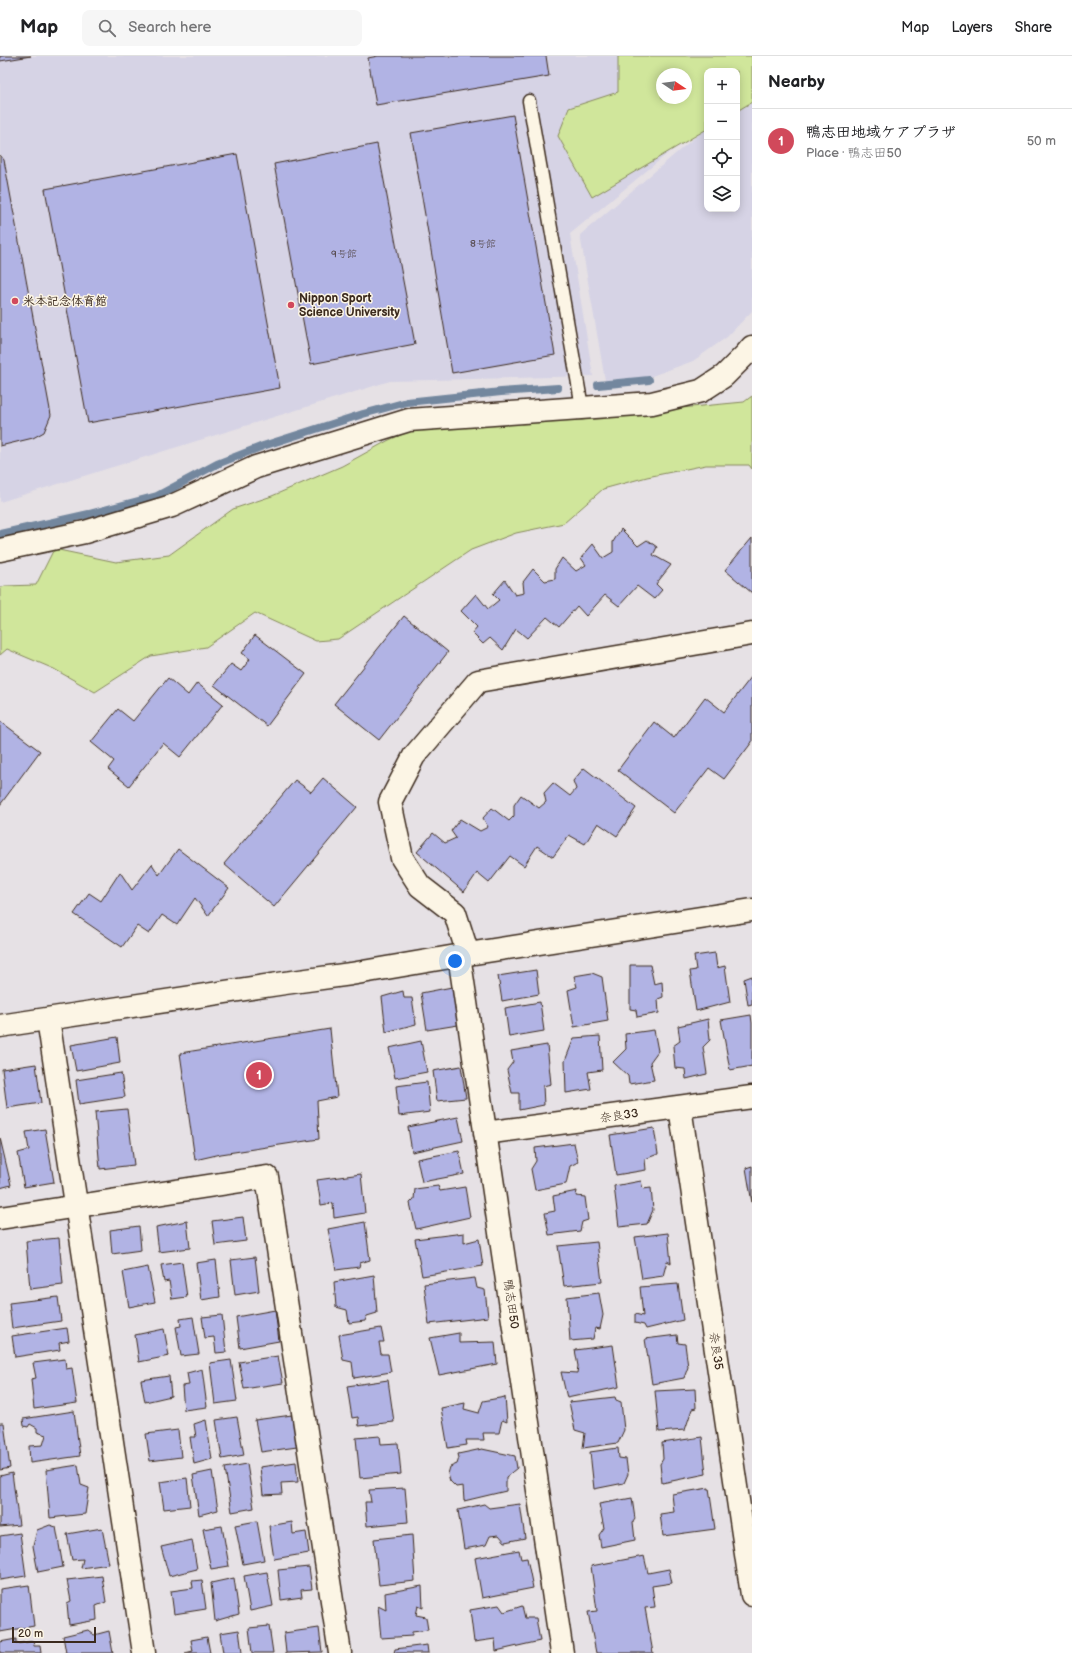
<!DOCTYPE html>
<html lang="en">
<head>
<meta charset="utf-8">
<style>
	:root { --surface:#fff; --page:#f6f6f6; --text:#202124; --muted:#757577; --line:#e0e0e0; --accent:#d1495b }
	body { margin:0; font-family:"Balsamiq Sans","Klee One",sans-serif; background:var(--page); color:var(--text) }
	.controls { position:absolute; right:12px; top:12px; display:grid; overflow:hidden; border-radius:8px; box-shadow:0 2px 10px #0003 }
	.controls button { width:36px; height:36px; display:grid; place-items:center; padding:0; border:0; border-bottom:1px solid var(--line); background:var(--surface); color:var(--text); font:20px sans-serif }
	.compass { position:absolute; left:656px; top:12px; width:36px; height:36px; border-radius:50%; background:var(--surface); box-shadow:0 2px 10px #0003; rotate:103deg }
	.scale { position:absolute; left:12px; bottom:10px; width:84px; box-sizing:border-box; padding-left:4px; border:2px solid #3b2a1e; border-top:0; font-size:11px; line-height:14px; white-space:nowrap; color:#3b2a1e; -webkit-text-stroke:3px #fcf5e5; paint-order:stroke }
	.you { position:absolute; left:455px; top:905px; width:14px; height:14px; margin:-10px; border:3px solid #fff; border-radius:50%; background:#1a73e8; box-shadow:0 0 0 6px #1a73e833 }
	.badge { display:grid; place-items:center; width:26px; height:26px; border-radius:50%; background:var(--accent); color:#fff; font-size:13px; font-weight:700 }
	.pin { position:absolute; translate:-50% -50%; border:2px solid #fff; box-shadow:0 1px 4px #0006 }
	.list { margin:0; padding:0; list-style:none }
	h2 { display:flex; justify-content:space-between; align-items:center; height:52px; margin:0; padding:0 16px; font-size:17px }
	h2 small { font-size:13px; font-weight:400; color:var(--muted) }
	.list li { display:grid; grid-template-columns:26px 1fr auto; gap:12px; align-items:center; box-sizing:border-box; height:64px; padding:0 16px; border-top:1px solid var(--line) }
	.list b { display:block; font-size:15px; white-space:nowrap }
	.list p { margin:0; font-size:13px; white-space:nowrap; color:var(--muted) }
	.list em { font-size:13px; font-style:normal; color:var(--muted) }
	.icon { flex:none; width:22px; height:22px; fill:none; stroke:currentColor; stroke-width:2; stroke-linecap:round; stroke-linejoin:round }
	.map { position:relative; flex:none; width:752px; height:1597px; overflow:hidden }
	header { display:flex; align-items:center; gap:24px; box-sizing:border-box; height:56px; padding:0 20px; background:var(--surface); border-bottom:1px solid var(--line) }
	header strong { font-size:19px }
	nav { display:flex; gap:22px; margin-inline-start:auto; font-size:14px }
	.search { width:280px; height:36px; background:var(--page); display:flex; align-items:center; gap:10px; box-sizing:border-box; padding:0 14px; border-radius:8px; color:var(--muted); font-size:15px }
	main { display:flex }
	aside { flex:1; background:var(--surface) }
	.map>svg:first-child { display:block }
	.built { fill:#d6d3e5; fill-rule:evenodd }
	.green { fill:#d0e69b; stroke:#86885c; fill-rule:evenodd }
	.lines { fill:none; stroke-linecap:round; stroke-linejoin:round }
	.stream { stroke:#73879e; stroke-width:8 }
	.building { fill:#b1b3e4; stroke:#3b2a1e }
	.lane-casing { stroke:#3b2a1e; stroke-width:15 }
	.street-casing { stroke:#3b2a1e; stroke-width:25 }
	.secondary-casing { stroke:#3b2a1e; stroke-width:25 }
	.lane { stroke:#fcf5e5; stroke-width:12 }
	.street { stroke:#fcf5e5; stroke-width:22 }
	.secondary { stroke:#fcf5e5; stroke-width:22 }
	.poi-dot { fill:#d1495b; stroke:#fcf5e5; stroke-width:1.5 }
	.labels { text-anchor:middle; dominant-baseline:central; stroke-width:3; stroke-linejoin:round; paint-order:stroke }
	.number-label { font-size:10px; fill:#584c50 }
	.poi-label { font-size:12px; font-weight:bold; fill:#3b2a1e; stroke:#fcf5e5; text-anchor:start }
	.street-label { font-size:12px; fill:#3b2a1e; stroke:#fcf5e5 }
</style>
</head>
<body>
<header>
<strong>Map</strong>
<div class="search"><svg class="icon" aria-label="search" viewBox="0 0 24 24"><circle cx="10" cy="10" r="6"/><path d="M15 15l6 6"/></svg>Search here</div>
<nav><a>Map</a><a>Layers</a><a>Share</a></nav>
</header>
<main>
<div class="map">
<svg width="752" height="1597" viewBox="0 0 752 1597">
	<rect width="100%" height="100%" fill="#e6e1e5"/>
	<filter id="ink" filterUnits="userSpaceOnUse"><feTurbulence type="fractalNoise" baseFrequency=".025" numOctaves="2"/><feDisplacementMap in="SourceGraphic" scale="8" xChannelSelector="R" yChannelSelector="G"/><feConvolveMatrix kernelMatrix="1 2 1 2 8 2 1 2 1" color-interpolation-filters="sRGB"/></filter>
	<g filter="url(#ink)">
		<path class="built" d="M0,0H752L737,15H707V65L570,178L593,320L390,325L0,446ZM662,18H686V42H662Z
			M752,32V255L727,281L693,305L649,321L605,324L580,179L707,71V153H737V45Z"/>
		<path class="green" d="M618,0H752V46L737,55V15H707V73L592,141L558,80L569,52L618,36ZM662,18H686V42H662Z
			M752,340V413L749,409H706L647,421L603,433L564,467L516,477L471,494L338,583L316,585L255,557L206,591L151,600L95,636L54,613L7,593L0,599V532L5,530L36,529L54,493L116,506L169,499L233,453L272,440L342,410L389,384L412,374L522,362L582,364L660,354L744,346Z"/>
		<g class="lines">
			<path class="stream" d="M598,329L649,324
				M0,478L89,458L157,440L217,408L263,390L363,358L407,346L501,336L558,332"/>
		</g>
		<path class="building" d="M0,0H31L0,5Z
			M378,0H546L549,20L376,49L368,2Z
			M513,59L555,299L452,317L411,77Z
			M377,88L415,288L311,308L274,108Z
			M237,98L280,332L88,367L45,133Z
			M0,99L4,104L51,359L44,376L33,382L0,390Z
			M621,473L638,490L647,484L657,491L653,499L671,509L656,528L662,534L654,543L637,530L619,550L605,539L586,560L577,550L559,571L547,561L527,582L516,573L503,594L490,582L483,588L472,577L477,571L461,555L476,538L488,553L499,544L493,538L505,524L515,539L524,537L523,526L533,513L545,525L555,523V513L562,502L576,515L586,509L581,502L593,488L603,502L613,496V486Z
			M752,482V537L725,514Z
			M404,560L448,596L379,684L334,648Z
			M255,579L306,618L267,670L214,629L231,608L241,615L250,603L242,597Z
			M752,620V686L724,723L709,712L674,757L618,714L654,666L674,682L705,641L724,656Z
			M168,622L188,639L197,627L223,648L180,701L163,687L129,730L108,713L114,705L91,686L118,653L133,665Z
			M0,665L40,695L0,749Z
			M584,712L636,752L617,780L598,767L585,788L569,779L553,801L537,790L524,810L510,800L489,827L477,817L464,836L417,796L433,777L445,787L456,782L451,775L460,763L480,775L488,771L483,762L492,752L509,765L514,760V749L521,739L539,752L546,746L544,737L553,727L570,740L576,733L573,725Z
			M323,722L357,751L274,851L224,808L295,724L311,736Z
			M178,793L229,832L208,860L195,842L177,869L162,859L149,878L137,870L122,891L74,858L89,837L101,845L120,816L132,834L152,808L159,819Z
			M715,897L717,912L725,910L730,946L696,955L690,915L696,914L694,900Z
			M630,909H650L654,928L662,926L663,941L658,943L659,957L637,961L636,954L630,953Z
			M536,914L539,938L502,945L498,920Z
			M592,917L602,921L608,965L574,971L568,934L577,931L574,920Z
			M752,920V948L748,949L744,923Z
			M452,931L458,969L427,974L421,937Z
			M403,935L404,942H412L416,968L386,976L382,941Z
			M540,946L544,975L509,981L505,952Z
			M751,959L752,967V1010L730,1014L721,964Z
			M708,963L710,984L703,991L707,1018L686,1023L685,1013L675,1012L673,990L680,985L678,970Z
			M330,973L337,1041L317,1045L319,1083L221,1098L195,1104L180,997Z
			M654,974L658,995L650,1006L654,1024L629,1028L628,1020L613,1006L626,993L625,978Z
			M600,980L602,1014L588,1016L591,1033L566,1037L565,1005L574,982Z
			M117,981L120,1007L76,1015L71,989Z
			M421,985L427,1016L395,1022L389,992Z
			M547,989L551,1028L543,1030L544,1049L519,1054V1037H512L507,1014L513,1006L511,995Z
			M36,1008L41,1047L7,1052L2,1013Z
			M461,1010L466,1042L437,1045L433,1015Z
			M121,1017L125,1041L79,1048L76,1024Z
			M427,1026L430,1056L399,1060L396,1030Z
			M127,1053L134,1109L100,1113L95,1056Z
			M458,1061L463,1085L412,1096L408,1071Z
			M654,1072L658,1098L645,1103L646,1114L616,1119L610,1079Z
			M45,1073L54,1126L24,1131L18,1097L29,1094L26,1076Z
			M0,1082L11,1129L0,1132Z
			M574,1087L578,1106L570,1110L566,1128L535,1134L531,1113L536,1105L535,1092Z
			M459,1095L464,1118L422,1126L417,1103Z
			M752,1110V1147L746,1112Z
			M361,1118L365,1157L334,1162L333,1147L321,1149L317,1124Z
			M641,1125L643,1133L651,1132L653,1154L647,1168L619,1171L614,1130Z
			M438,1130L440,1135L465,1131L470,1161L416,1173L410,1147L414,1143L415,1133Z
			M577,1135L576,1140L585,1141L588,1164L582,1166L580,1175L549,1179L545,1157L555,1155L553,1140Z
			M243,1161L246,1185L215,1189L212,1165Z
			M187,1165L190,1192L159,1196L156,1171Z
			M365,1166L370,1204L360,1207L359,1211L336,1214L328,1173Z
			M139,1170L141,1194L112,1198L110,1174Z
			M464,1177V1187L479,1183L483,1210L422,1220L415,1183Z
			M668,1177L671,1207L667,1205L663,1220L642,1223L635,1181Z
			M59,1182L63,1229L30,1233L26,1185Z
			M597,1186L602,1226L564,1230L558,1190Z
			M255,1201L259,1235L235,1239L231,1204Z
			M216,1204L220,1241L201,1244L196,1207Z
			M182,1206L187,1241L172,1243L169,1225L164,1226L161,1209Z
			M148,1211L155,1246L129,1251L123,1216Z
			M374,1219L377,1257L367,1260L365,1265L349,1267L347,1254L336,1251L334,1226Z
			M475,1222L477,1232L485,1234L488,1261L429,1268L424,1228Z
			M678,1228L683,1264L646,1273L644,1269L635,1267V1258L643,1260L640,1231Z
			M599,1237L603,1259L600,1273L595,1272L593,1283L570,1285L567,1241Z
			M58,1241L61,1265L12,1272L9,1247Z
			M275,1254L279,1285L240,1292L236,1261Z
			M222,1259L226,1296L216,1297L214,1281L205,1282L202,1261Z
			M193,1261L199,1298L181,1300L176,1271L181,1270L180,1263Z
			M67,1272L69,1285L59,1287L60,1294L15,1301L12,1280Z
			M381,1272L384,1286H379L381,1298H388L391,1316L354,1322L352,1306L343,1304L339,1279Z
			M164,1273L169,1300L139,1306L135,1279Z
			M459,1277V1287L495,1286L497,1308L439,1319L430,1282Z
			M677,1279L678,1287L685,1288L688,1311L684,1322L652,1328L645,1283Z
			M613,1289L619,1331L567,1342L561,1316L577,1317L578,1310L575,1294Z
			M278,1300L283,1327L244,1333L239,1306Z
			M65,1303L66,1313L72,1312L77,1347L34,1353L31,1323L36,1322L33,1307Z
			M231,1304L237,1345L215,1348L210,1307Z
			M202,1313L207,1351L184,1354L182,1330L189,1329L187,1317Z
			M169,1320L171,1340L145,1346L141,1324Z
			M388,1324L394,1366L359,1370L358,1361L352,1362L347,1330Z
			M695,1333L696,1352L692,1353L685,1374L659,1376L655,1335Z
			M505,1341L507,1366L502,1364L499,1377H483L484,1384H466L467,1389L448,1392L441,1352L465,1347L464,1353L479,1357L483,1345Z
			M615,1341L616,1344L621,1346L624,1374L618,1387L583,1392L585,1377L575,1374L569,1346Z
			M74,1355L80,1400L30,1407L29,1390L43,1389L46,1379L37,1376V1372L30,1368L28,1371L24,1370L23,1363Z
			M292,1359L297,1391L261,1396L255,1364Z
			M237,1361L244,1399L222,1403L216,1364Z
			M206,1364L212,1403L194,1408L190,1381H196L194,1368Z
			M0,1367H4L10,1412L0,1414Z
			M178,1374L181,1401L150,1405L146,1378Z
			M380,1380L381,1388L398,1387L401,1418L360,1422L356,1382Z
			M702,1381L706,1418L662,1427L660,1408L663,1403L662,1387Z
			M618,1392L619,1402L626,1403L628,1418L624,1427L594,1433L590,1396Z
			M482,1393L515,1400L517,1412L506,1421V1435L464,1445L463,1430L456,1431L450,1425L448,1418L450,1411L457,1408L459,1402L458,1398Z
			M296,1406L298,1426L281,1427L282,1438L263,1439L260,1411Z
			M247,1408L254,1452L232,1456L225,1412Z
			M78,1409L81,1429L89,1432L85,1458L50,1462L46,1414Z
			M212,1415L218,1454L199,1459L193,1419Z
			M12,1417L19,1469L0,1471V1420Z
			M187,1422L190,1450L164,1453L160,1426Z
			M405,1432L408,1466L367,1470L365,1446H371L369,1434Z
			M709,1432L715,1473L663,1480L660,1458L674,1456L672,1438Z
			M632,1442L635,1463L633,1466L635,1484L601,1491L599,1479L604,1472L599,1448Z
			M484,1448L489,1452L520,1448L525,1482L505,1486L499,1479L490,1480L486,1489L464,1493L458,1454Z
			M257,1465L264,1504L243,1508L235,1469Z
			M292,1466L293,1478L306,1476L309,1497L274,1503L269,1470Z
			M50,1469L56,1471L63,1511L38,1516L33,1490L37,1474Z
			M222,1470L229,1510L211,1513L203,1473Z
			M102,1472L109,1508L81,1512L83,1503L72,1504L67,1478Z
			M20,1477L26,1520L0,1524V1480Z
			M412,1479L415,1525L379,1529L374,1483Z
			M192,1484L197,1513L169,1520L161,1491Z
			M519,1494L521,1503L527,1502L533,1532L482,1542L475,1502Z
			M644,1500L648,1517L669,1513L672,1527L652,1530L655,1551L645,1552L653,1597H596L588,1556L597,1555L591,1510Z
			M309,1511L312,1533L301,1534L302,1541L281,1544L278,1514Z
			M267,1516L273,1550L250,1555L244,1520Z
			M102,1520L106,1546L96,1550L97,1564L69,1569L67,1547L71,1545L67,1524Z
			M234,1522L239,1558L215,1565L211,1527Z
			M202,1524L206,1553L174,1558L171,1535L193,1532L192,1525Z
			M29,1529L34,1570L0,1576V1533Z
			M422,1530L423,1552L418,1550L416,1559L426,1561L428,1574L412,1576V1580L381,1582L378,1550L386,1554L385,1537Z
			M499,1549L504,1556L522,1550L525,1562H536L540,1585L496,1595L495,1583L474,1586L470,1554Z
			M269,1570L273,1597H252L249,1572Z
			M319,1572L322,1596L286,1597L284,1577Z
			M88,1574L94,1579L109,1575L113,1597H66L63,1580Z
			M239,1574L242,1597H223L220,1577Z
			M207,1581L210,1597H185L193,1595L191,1584Z
			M16,1583V1588L33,1585L34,1590H40L41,1597H0V1586Z
			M427,1589L428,1597H394L395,1593Z"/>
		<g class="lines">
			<defs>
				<path id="lane" d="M529,45L582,351"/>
				<path id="street" d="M0,494L85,476L172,450L256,411L409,364L652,347L701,335L724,320L746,298L752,291
					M468,898L455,857L420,830L402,802L390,746L414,700L478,625L752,578
					M459,899L562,1597
					M48,963L144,1597
					M680,1051L752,1539
					M485,1077L752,1041
					M0,1162L267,1121L340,1597"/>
				<path id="secondary" d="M0,970L285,927L351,918L468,898L752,854"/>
			</defs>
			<use href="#lane" class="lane-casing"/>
			<use href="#street" class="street-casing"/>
			<use href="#secondary" class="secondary-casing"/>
			<use href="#lane" class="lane"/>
			<use href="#street" class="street"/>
			<use href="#secondary" class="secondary"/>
		</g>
	</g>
	<g class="poi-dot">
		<circle cx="15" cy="245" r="4"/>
		<circle cx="291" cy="249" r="4"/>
	</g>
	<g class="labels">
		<g class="number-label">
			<text x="483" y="188">8号館</text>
			<text x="344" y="198">9号館</text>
		</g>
		<g class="poi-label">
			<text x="299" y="242">Nippon Sport<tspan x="299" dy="14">Science University</tspan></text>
			<text x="23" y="245">米本記念体育館</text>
		</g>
		<g class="street-label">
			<text transform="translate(619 1060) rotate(-8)">奈良33</text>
			<text transform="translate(511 1248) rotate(82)">鴨志田50</text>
			<text transform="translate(716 1295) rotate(82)">奈良35</text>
		</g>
	</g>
</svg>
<div class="controls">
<button>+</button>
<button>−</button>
<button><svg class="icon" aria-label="locate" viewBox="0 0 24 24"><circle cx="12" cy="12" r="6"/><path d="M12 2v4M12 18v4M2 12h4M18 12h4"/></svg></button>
<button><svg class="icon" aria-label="layers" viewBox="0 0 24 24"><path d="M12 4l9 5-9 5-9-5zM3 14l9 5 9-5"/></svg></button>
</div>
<svg class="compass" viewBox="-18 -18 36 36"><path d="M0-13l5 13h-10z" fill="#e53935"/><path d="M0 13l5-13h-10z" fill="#757577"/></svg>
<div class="scale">20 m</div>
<div class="you"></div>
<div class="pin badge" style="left:259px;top:1019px">1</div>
</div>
<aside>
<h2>Nearby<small></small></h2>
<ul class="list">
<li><span class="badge">1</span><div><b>鴨志田地域ケアプラザ</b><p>Place · 鴨志田50</p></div><em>50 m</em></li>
</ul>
</aside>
</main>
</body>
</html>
